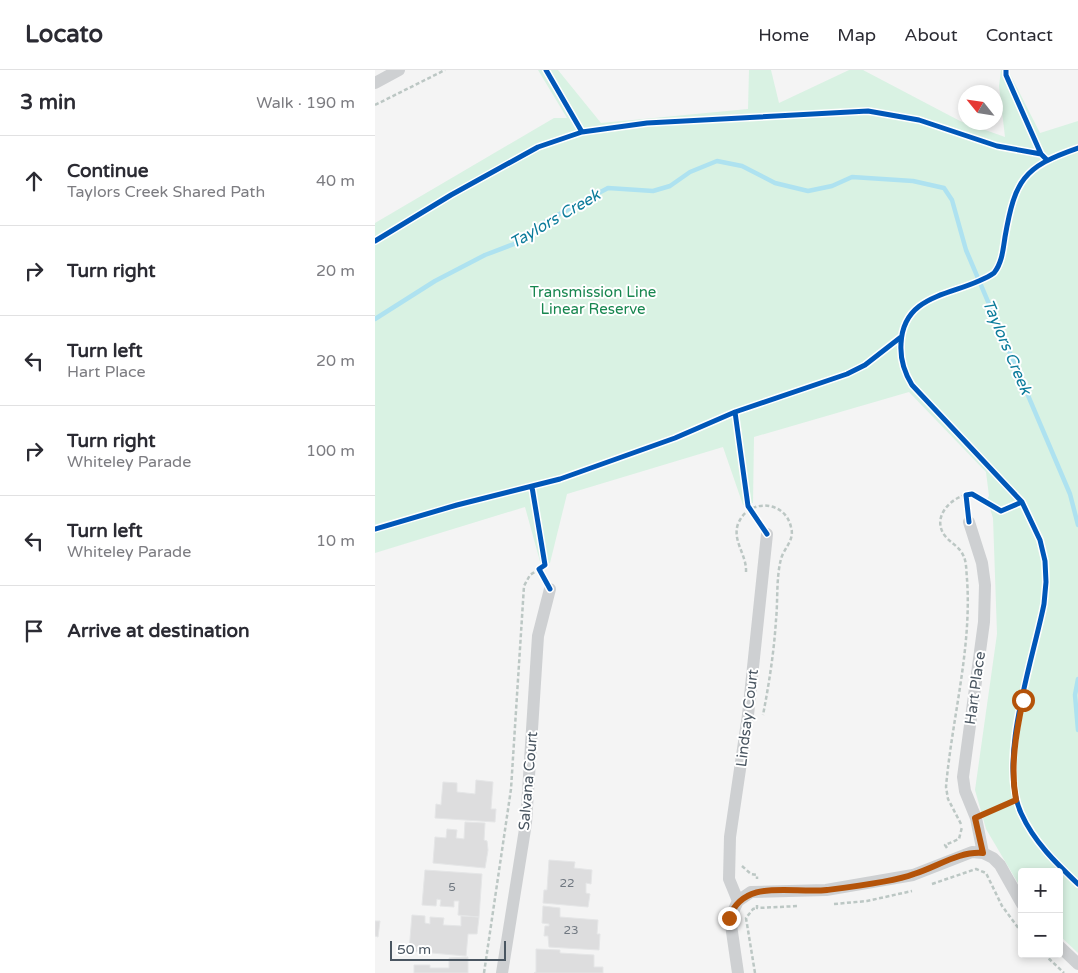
<!DOCTYPE html>
<html lang="en">
<head>
<meta charset="utf-8">
<style>
	:root { --surface:#fff; --page:#f7f7f7; --text:#2b2b33; --muted:#7c7c81; --line:#e1e1e2 }
	body { margin:0; font-family:"Varela Round",sans-serif; background:var(--page); color:var(--text) }
	.controls { position:absolute; right:15px; bottom:15px; display:grid; overflow:hidden; border-radius:5px; box-shadow:0 2px 8px #0003 }
	.controls button { width:45px; height:45px; display:grid; place-items:center; padding:0; border:0; border-bottom:1px solid var(--line); background:var(--surface); color:var(--text); font:25px sans-serif }
	.compass { position:absolute; left:583px; top:15px; width:45px; height:45px; border-radius:50%; background:var(--surface); box-shadow:0 2px 8px #0003; rotate:300deg }
	.scale { position:absolute; left:15px; bottom:12px; width:116px; box-sizing:border-box; padding-left:5px; border:2px solid #4a5661; border-top:0; font-size:14px; line-height:18px; white-space:nowrap; color:#4a5661; -webkit-text-stroke:4px #fff; paint-order:stroke }
	.stop { position:absolute; width:15px; height:15px; margin:-11px; border:4px solid #b45309; border-radius:50%; background:#fff }
	.stop.end { background:#b45309; border-color:#fff; box-shadow:0 1px 5px #0008 }
	.list { margin:0; padding:0; list-style:none }
	h2 { display:flex; justify-content:space-between; align-items:center; height:65px; margin:0; padding:0 20px; font-size:21px }
	h2 small { font-size:16px; font-weight:400; color:var(--muted) }
	.list li { display:grid; grid-template-columns:32px 1fr auto; gap:15px; align-items:center; box-sizing:border-box; height:90px; padding:0 20px; border-top:1px solid var(--line) }
	.list b { display:block; font-size:19px; white-space:nowrap }
	.list p { margin:0; font-size:16px; white-space:nowrap; color:var(--muted) }
	.list em { font-size:16px; font-style:normal; color:var(--muted) }
	.icon { flex:none; width:28px; height:28px; fill:none; stroke:currentColor; stroke-width:2; stroke-linecap:round; stroke-linejoin:round }
	.map { position:relative; flex:none; width:703px; height:903px; overflow:hidden }
	header { display:flex; align-items:center; gap:30px; box-sizing:border-box; height:70px; padding:0 25px; background:var(--surface); border-bottom:1px solid var(--line) }
	header strong { font-size:24px }
	nav { display:flex; gap:28px; margin-inline-start:auto; font-size:18px }
	main { display:flex }
	aside { flex:1; background:var(--surface) }
	.map>svg:first-child { display:block }
	.green { fill:#d9f2e3 }
	.lines { fill:none; stroke-linecap:round; stroke-linejoin:round }
	.stream { stroke:#aee2f0; stroke-width:4.5 }
	.building { fill:#ddddde; stroke:#e5e6e7 }
	.path { stroke:#bcc7c4; stroke-width:2.5; stroke-dasharray:4 2.5; stroke-linecap:butt }
	.street { stroke:#ced0d2; stroke-width:12 }
	.cycleway-casing { stroke:#fff; stroke-width:8 }
	.cycleway { stroke:#0057b8; stroke-width:5 }
	.route { stroke:#b45309; stroke-width:6 }
	.labels { text-anchor:middle; dominant-baseline:central; stroke-width:4; stroke-linejoin:round; paint-order:stroke }
	.number-label { font-size:12px; fill:#707881 }
	.park-label { font-size:15px; fill:#17864f; stroke:#fff }
	.street-label { font-size:15px; fill:#4a5661; stroke:#fff }
	.water-label { font-size:16px; font-style:italic; fill:#0c7c9b; stroke:#fff }
</style>
</head>
<body>
<header>
<strong>Locato</strong>
<nav><a>Home</a><a>Map</a><a>About</a><a>Contact</a></nav>
</header>
<main>
<aside>
<h2>3 min<small>Walk · 190 m</small></h2>
<ul class="list">
<li><svg class="icon" aria-label="ahead" viewBox="0 0 24 24"><path d="M12 20V5M6 11l6-6 6 6"/></svg><div><b>Continue</b><p>Taylors Creek Shared Path</p></div><em>40 m</em></li>
<li><svg class="icon" aria-label="right" viewBox="0 0 24 24"><path d="M7 20v-9h11M14 6l5 5-5 5"/></svg><div><b>Turn right</b></div><em>20 m</em></li>
<li><svg class="icon" aria-label="left" viewBox="0 0 24 24"><path d="M17 20v-9H6M10 6l-5 5 5 5"/></svg><div><b>Turn left</b><p>Hart Place</p></div><em>20 m</em></li>
<li><svg class="icon" aria-label="right" viewBox="0 0 24 24"><path d="M7 20v-9h11M14 6l5 5-5 5"/></svg><div><b>Turn right</b><p>Whiteley Parade</p></div><em>100 m</em></li>
<li><svg class="icon" aria-label="left" viewBox="0 0 24 24"><path d="M17 20v-9H6M10 6l-5 5 5 5"/></svg><div><b>Turn left</b><p>Whiteley Parade</p></div><em>10 m</em></li>
<li><svg class="icon" aria-label="arrive" viewBox="0 0 24 24"><path d="M6 21V4h12l-3 4 3 4H6"/></svg><div><b>Arrive at destination</b></div></li>
</ul>
</aside>
<div class="map">
<svg width="703" height="903" viewBox="0 0 703 903">
	<rect width="100%" height="100%" fill="#f4f4f4"/>
	<path class="green" d="M163,0H183L226,53L373,39L374,0H396L404,33L474,0H488L585,51L630,67L624,16L626,0H635V4L665,63L703,51V883L684,865V802H647V820L611,759L600,720L622,564L618,448L612,429L614,426L611,402L534,322L379,367L378,433L368,435L348,377L192,424L175,493L166,495L150,437L0,483V153L179,48H192Z"/>
	<g class="lines">
		<path class="stream" d="M0,249L60,211L110,185L139,174L166,154L233,118L278,121L295,116L315,102L342,91L367,96L400,113L433,121L457,116L477,107L538,111L569,118L577,130L591,180L695,424L703,455
			M703,609L700,625L703,660"/>
	</g>
	<path class="building" d="M101,710L118,712L116,739H121L120,752L60,748L61,734L66,735L68,712L82,713V722L100,724Z
		M90,752L110,753L109,770L112,771L113,780L110,798L58,793L60,767L71,768L72,759L82,760L81,768L89,769Z
		M174,790L200,792L199,798L217,800L216,814L211,813V823L215,824L213,837L168,833L169,820H172Z
		M50,800L107,804L104,847L83,845L84,831H79V837L65,836L66,830L62,829L61,836L47,835Z
		M168,836L185,838V847L223,850L222,864H225L224,880L174,877L173,866H169L170,856H174V854L167,853Z
		M37,845L50,846V853L55,854V847L69,848L68,855L86,856V846L104,847L102,864H93L91,886L34,881Z
		M0,851H5L3,867L0,866Z
		M161,879L185,880V883L219,885V897H228V903H159L161,902Z
		M93,887V903H39V895H55V898H74V888Z"/>
	<g class="lines">
		<path class="path" d="M0,35L70,0
			M371,502C372,485 357,471 363,454C373,428 410,430 416,457C420,470 409,478 406,489C401,508 403,531 401,550C399,582 394,614 388,645
			M586,754L573,729L571,717C577,648 597,578 592,509C591,500 592,491 587,483C583,476 576,473 571,467C556,450 573,429 591,425
			M572,778L570,775L584,769L587,757
			M367,796L376,804L382,805V809
			M557,814L601,799L611,803L627,836L647,863
			M459,834L492,831L537,821
			M382,835V838L424,836
			M669,884L689,903
			M109,903L136,719L149,516L155,505L164,499
			M380,903L371,848L378,839L382,838"/>
		<path class="street" d="M0,13L24,0
			M594,452L607,493L610,515L609,552L588,707L590,721L601,748L608,783
			M363,831L354,809L355,767L373,645L392,464
			M684,876L703,894
			M127,903L151,753L163,566L175,519
			M363,903L355,848L363,831L376,822L451,820L538,805L597,782L608,783L618,788L625,795L647,834"/>
		<defs>
			<path id="cycleway" d="M171,0L207,62
				M631,0V5L666,84
				M703,78C648,97 640,110 630,167C628,180 627,193 619,203C586,226 528,220 526,274C525,290 529,302 537,315L647,432L665,470L670,491L671,512L669,534C658,590 622,691 646,743C659,772 681,793 703,814
				M0,171L76,125L163,77L207,62L272,53L493,41L544,50L622,76L666,84L671,89
				M360,342L373,436L392,464
				M157,417L170,495L164,499L175,519
				M594,452L591,425L597,424L626,441L647,432
				M0,459L82,435L185,409L300,368L360,342L472,304L490,295L526,267"/>
		</defs>
		<use href="#cycleway" class="cycleway-casing"/>
		<use href="#cycleway" class="cycleway"/>
	</g>
	<g class="lines">
		<path class="route" d="M354,848C369,807 417,824 452,820C476,817 518,812 539,804C562,797 584,781 608,783L600,748L641,730C635,696 641,663 648,630"/>
	</g>
	<g class="labels">
		<g class="number-label">
			<text x="192" y="813">22</text>
			<text x="77" y="817">5</text>
			<text x="196" y="860">23</text>
		</g>
		<g class="park-label">
			<text x="218" y="222">Transmission Line<tspan x="218" dy="17">Linear Reserve</tspan></text>
		</g>
		<g class="street-label">
			<text transform="translate(600 618) rotate(-82)">Hart Place</text>
			<text transform="translate(372 648) rotate(-83)">Lindsay Court</text>
			<text transform="translate(153 711) rotate(-85)">Salvana Court</text>
		</g>
		<g class="water-label">
			<text transform="translate(180 149) rotate(-30)">Taylors Creek</text>
			<text transform="translate(632 277) rotate(67)">Taylors Creek</text>
		</g>
	</g>
</svg>
<div class="controls">
<button>+</button>
<button>−</button>
</div>
<svg class="compass" viewBox="-18 -18 36 36"><path d="M0-13l5 13h-10z" fill="#e53935"/><path d="M0 13l5-13h-10z" fill="#7c7c81"/></svg>
<div class="scale">50 m</div>
<div class="stop" style="left:648px;top:630px"></div>
<div class="stop end" style="left:354px;top:848px"></div>
</div>
</main>
</body>
</html>
